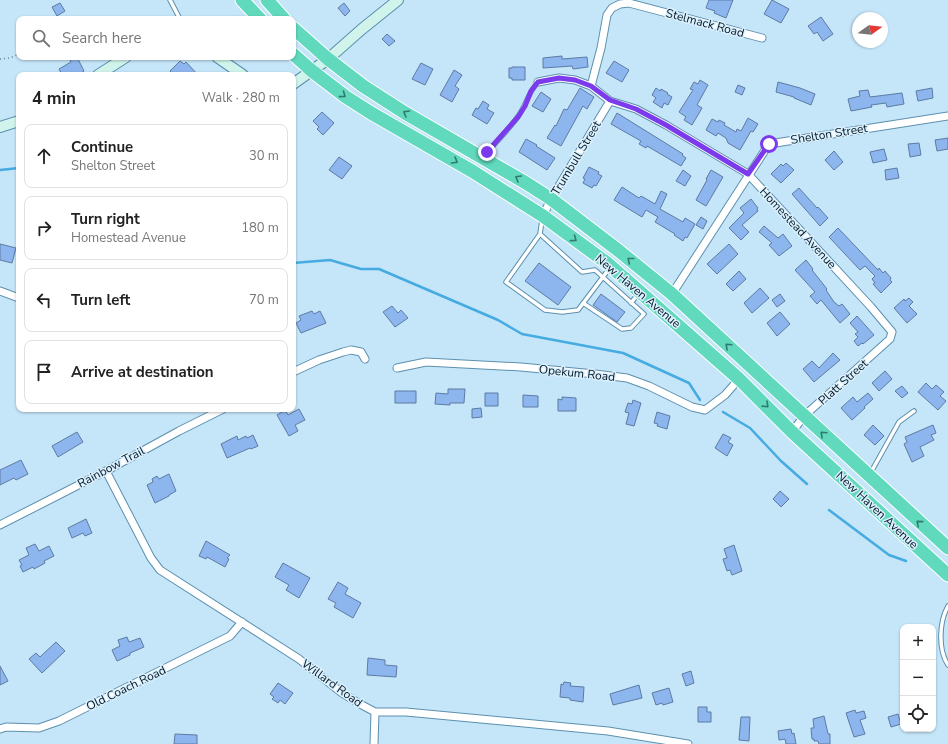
<!DOCTYPE html>
<html lang="en">
<head>
<meta charset="utf-8">
<style>
	:root { --surface:#fff; --page:#f6f6f6; --text:#222; --muted:#767676; --line:#e0e0e0 }
	body { margin:0; font-family:"Nunito Sans",sans-serif; background:var(--page); color:var(--text) }
	.controls { position:absolute; right:12px; bottom:12px; display:grid; overflow:hidden; border-radius:8px; box-shadow:0 1px 3px #0004 }
	.controls button { width:36px; height:36px; display:grid; place-items:center; padding:0; border:0; border-bottom:1px solid var(--line); background:var(--surface); color:var(--text); font:20px sans-serif }
	.compass { position:absolute; left:852px; top:12px; width:36px; height:36px; border-radius:50%; background:var(--surface); box-shadow:0 1px 3px #0004; rotate:75deg }
	.stop { position:absolute; width:12px; height:12px; margin:-9px; border:3px solid #7c3aed; border-radius:50%; background:#fff }
	.stop.end { background:#7c3aed; border-color:#fff; box-shadow:0 1px 4px #0008 }
	.list { margin:0; padding:0; list-style:none }
	h2 { display:flex; justify-content:space-between; align-items:center; height:52px; margin:0; padding:0 16px; font-size:17px }
	h2 small { font-size:13px; font-weight:400; color:var(--muted) }
	.list li { display:grid; grid-template-columns:26px 1fr auto; gap:12px; align-items:center; box-sizing:border-box; height:64px; margin:0 8px 8px; padding:0 8px; border:1px solid var(--line); border-radius:8px }
	.list b { display:block; font-size:15px; white-space:nowrap }
	.list p { margin:0; font-size:13px; white-space:nowrap; color:var(--muted) }
	.list em { font-size:13px; font-style:normal; color:var(--muted) }
	.icon { flex:none; width:22px; height:22px; fill:none; stroke:currentColor; stroke-width:2; stroke-linecap:round; stroke-linejoin:round }
	.map { position:relative; flex:none; width:948px; height:744px; overflow:hidden }
	.search { position:absolute; background:var(--surface); box-shadow:0 1px 3px #0004; left:16px; top:16px; width:280px; height:44px; display:flex; align-items:center; gap:10px; box-sizing:border-box; padding:0 14px; border-radius:8px; color:var(--muted); font-size:15px }
	.panel { position:absolute; background:var(--surface); box-shadow:0 1px 3px #0004; left:16px; top:72px; width:280px; height:340px; border-radius:8px }
	.map>svg:first-child { display:block }
	.lines { fill:none; stroke-linecap:round; stroke-linejoin:round }
	.stream { stroke:#45abe1; stroke-width:2.5 }
	.building { fill:#8cb6ed; stroke:#5d7ba4 }
	.lane-casing { stroke:#5c90ae; stroke-width:5.5 }
	.street-casing { stroke:#5c90ae; stroke-width:9 }
	.secondary-casing { stroke:#5c90ae; stroke-width:12 }
	.highway-casing { stroke:#fff; stroke-width:15 }
	.path { stroke:#668090; stroke-width:1.5; stroke-dasharray:1 3; stroke-linecap:butt }
	.lane { stroke:#fff; stroke-width:3.5 }
	.street { stroke:#fff; stroke-width:7 }
	.secondary { stroke:#d0f4eb; stroke-width:10 }
	.highway { stroke:#61d9bd; stroke-width:13 }
	.oneway { stroke:#327970 }
	.route { stroke:#7c3aed; stroke-width:5 }
	.labels { text-anchor:middle; dominant-baseline:central; stroke-width:3; stroke-linejoin:round; paint-order:stroke }
	.street-label { font-size:12px; fill:#041924; stroke:#dbf0fe }
</style>
</head>
<body>
<div class="map">
<svg width="948" height="744" viewBox="0 0 948 744">
	<rect width="100%" height="100%" fill="#c5e5f9"/>
	<g class="lines">
		<path class="stream" d="M0,170L19,168
			M293,263L330,260L361,269H379L498,320L522,334L623,353L689,383L700,400
			M723,412L750,428L781,461L807,484
			M829,510L889,555L906,561"/>
	</g>
	<path class="building" d="M709,0H733L726,18L714,13L715,11L706,8Z
		M772,0L789,9L781,23L764,14Z
		M60,3L65,11L57,16L52,7Z
		M344,3L350,11L345,16L338,8Z
		M821,17L833,34L823,41L817,32L814,34L808,26Z
		M387,34L395,41L389,46L382,39Z
		M562,56V59L587,57L588,67L573,69L572,66L543,68V58Z
		M68,57H77L84,71L78,75H62L59,69L71,62Z
		M180,61L184,64L186,62L198,75H174L170,71Z
		M614,61L629,70L622,82L606,73Z
		M421,63L433,69L425,85L412,79Z
		M512,67H525V80H512V78H509V68H512Z
		M454,70L462,75L455,86L459,89L452,102L440,95Z
		M700,80L708,85L697,105L702,108L692,125L684,120L686,117L679,112L693,90L690,89L694,82L698,84Z
		M778,82L800,88L815,94L811,105L794,98V97L776,92Z
		M738,85L745,88L742,95L735,92Z
		M580,88L594,97L587,109L583,106L561,146L547,138L555,125L556,126L564,109L567,110Z
		M656,88L660,91L661,89L668,93L667,94L672,97L668,105L664,103L662,108L653,102L656,98L652,95Z
		M932,88L933,98L918,101L916,91Z
		M868,90L870,97L902,93L904,104L887,107L886,103L871,105L872,107L851,111L848,99L860,96L859,91Z
		M541,92L551,99L543,112L532,106Z
		M483,101L489,105L487,109L494,113L487,124L472,115L476,108L478,109Z
		M322,112L334,123L323,135L317,129L319,127L313,121Z
		M617,113L683,154L682,155L686,158L681,166L647,146L646,148L639,144L641,141L611,124Z
		M748,118L758,124L753,132L751,131L740,150L728,143L726,138L718,133L716,136L706,130L712,119L718,122L719,120L725,123L724,125L736,132L737,129L741,131Z
		M948,138V149L937,151L935,140Z
		M526,139L537,145L536,146L555,158L547,170L519,152Z
		M919,143L921,155L910,157L908,144Z
		M884,149L887,160L873,163L870,152Z
		M834,151L843,162L834,170L825,160Z
		M339,157L352,166L342,179L329,170Z
		M786,163L794,170L781,183L771,174L781,164L783,166Z
		M589,167L599,172L598,174L602,176L596,186L594,185L592,188L583,183L585,179L583,178Z
		M897,168L899,178L886,180L885,170Z
		M683,170L691,176L685,186L676,181Z
		M711,170L723,177L706,206L696,200L707,180L706,179Z
		M622,187L639,198L641,196L655,204L661,191L667,194L660,209L683,222L685,218L695,224L687,238L685,237L683,241L674,235L675,234L655,222L658,217L646,210L642,217L614,200Z
		M799,188L817,208L818,207L828,218L820,226L792,194Z
		M751,199L758,208L757,209L758,211L742,225L749,232L741,240L729,228L744,213L740,208Z
		M701,217L707,221L703,229L696,225Z
		M764,226L778,238L783,234L792,246L779,256L769,245L772,243L759,232Z
		M838,228L878,270L879,268L883,273L885,271L891,278L890,280L892,282L881,293L873,284L875,283L872,279L875,276L865,266L860,270L829,237Z
		M0,244L16,248L12,263L0,260Z
		M729,244L738,254L717,274L707,264Z
		M806,260L813,269L812,270L827,289L826,290L834,302L839,306L842,304L850,314L840,323L821,300L817,304L810,296L815,292L795,270Z
		M539,263L571,287L558,305L525,281Z
		M739,271L746,279L733,291L726,284Z
		M760,288L769,298L752,313L744,303Z
		M601,294L625,312L617,322L593,305Z
		M780,294L785,301L777,307L772,300Z
		M909,298L913,302L909,306L917,314L907,323L894,308L904,299L905,301Z
		M392,306L398,313L401,310L408,318L395,327L383,312Z
		M312,311L314,314L320,311L326,323L301,333L296,323L301,320L299,316Z
		M780,312L790,324L777,336L767,323Z
		M857,316L874,335L863,344L862,343L858,346L854,341L858,337L855,334L858,332L850,323Z
		M833,353L840,360L814,382L803,369L812,361L819,368Z
		M885,371L892,379L879,391L872,383Z
		M926,383L932,389L936,385L944,392L940,396L946,401L938,410L918,392Z
		M902,386L908,393L902,398L895,391Z
		M448,389H465L464,403H450V405L435,404L436,393L448,394Z
		M395,391H416V403H395Z
		M485,393H498V406H485Z
		M868,393L873,399L864,407L865,408L852,420L841,408L853,397L857,402Z
		M523,395L538,396V407H523Z
		M562,397L576,398V411H558V399L562,400Z
		M633,400L641,403L634,426L626,424L629,413L625,412L628,403L632,404Z
		M481,408L482,417L472,418V409Z
		M299,409L305,420L295,425L298,431L289,436L277,415L285,410L288,415Z
		M657,412L670,416L667,429L657,426L658,424L654,423Z
		M873,425L884,436L875,445L864,435Z
		M933,425L936,433L931,435L934,440L920,447L924,456L912,462L904,444L907,442L905,437Z
		M77,432L83,442L58,457L52,446Z
		M723,434L731,438L728,442L733,445L727,456L715,448Z
		M253,435L258,446L251,449L250,448L227,458L221,444L237,436L238,440L246,436L247,438Z
		M21,460L28,474L16,480L14,478L0,485V470Z
		M169,474L176,491L169,495V496L155,503L147,485L153,482L152,479L157,476L159,479Z
		M780,491L789,499L781,507L773,499Z
		M86,519L92,533L85,536L83,533L72,538L68,528Z
		M206,541L230,555L227,558L229,559L225,567L207,557L206,559L199,556Z
		M35,544L39,551L49,546L54,556L44,561L45,563L34,569L33,567L23,572L20,566L22,565L19,560L29,555L26,548Z
		M734,545L742,571L732,575L730,570L727,571L723,559L727,558L724,549Z
		M283,563L310,578L299,598L286,590L289,585L275,577Z
		M338,582L348,588L345,594L361,603L353,618L334,607L336,603L328,599Z
		M127,637L129,642L140,638L144,647L130,653V655L117,661L112,650L120,646L118,640Z
		M56,642L65,651L42,673L29,659L36,653L40,657Z
		M368,658L385,660V665L397,666L396,677L367,675Z
		M0,666L8,681L0,685Z
		M691,671L694,683L686,686L682,674Z
		M564,682L571,683L570,686L584,687L583,702L570,700V698L560,697L561,684L563,685Z
		M278,683L293,693L285,704L280,700L278,703L272,699L274,697L270,694Z
		M639,685L642,698L613,705L610,694Z
		M669,688L673,702L663,705L662,703L656,705L652,693Z
		M698,707H707V712H711V722H698Z
		M855,710L856,713L864,711L866,718L860,720L865,734L854,737L846,713Z
		M898,714L901,724L891,727L888,717Z
		M824,716L828,734H830V744H819L818,741H814V739H812L811,728H814L813,719Z
		M741,717H750L749,741L739,740Z
		M791,729L792,734L794,733L796,744H786L785,739L779,740L778,731Z
		M175,734L197,735V744H174Z"/>
	<g class="lines">
		<defs>
			<path id="lane" d="M170,0L180,19
				M484,157C495,142 509,130 519,115C527,103 528,93 538,82
				M542,220L540,234L506,282L545,310L562,312L578,310L609,269
				M540,234L582,272L595,270L644,314L631,328L622,329L583,303
				M631,303L638,294
				M870,474L899,422L914,411
				M948,606C939,622 938,650 948,665"/>
			<path id="street" d="M538,82L559,78L575,80L591,86L610,101L636,109L666,125L748,174L871,307L892,332L890,339L804,416L792,432
				M591,86L601,48L607,15L612,8L620,4L629,3L762,38
				M543,216L551,199L610,101
				M0,291L19,298
				M672,294L769,144L948,116
				M397,368L426,362L521,367L595,374L627,378L649,386L692,407L705,410L725,395L739,379
				M293,372L319,360L343,352L351,350L361,352L365,359
				M106,471L151,558L160,570L299,659L342,693L360,704L375,712H406L608,731L688,744
				M0,525L106,471L179,431L223,409
				M0,729L6,727L39,728L59,721L230,636L242,622
				M374,744L375,712"/>
			<path id="secondary" d="M217,57L243,75
				M98,75L126,57
				M293,84L328,59L362,29L398,0
				M0,127L19,121"/>
			<path id="highway" d="M242,0L260,19
				M267,0L284,19
				M293,28L328,59L363,86L405,113L526,183L551,199L619,251L672,294L948,548
				M293,54L312,71L346,97L371,113L472,171L543,216L607,263L739,379L792,432L948,575"/>
		</defs>
		<use href="#lane" class="lane-casing"/>
		<use href="#street" class="street-casing"/>
		<use href="#secondary" class="secondary-casing"/>
		<use href="#highway" class="highway-casing"/>
		<path class="path" d="M0,59L10,58L19,54"/>
		<use href="#lane" class="lane"/>
		<use href="#street" class="street"/>
		<use href="#secondary" class="secondary"/>
		<use href="#highway" class="highway"/>
	</g>
	<defs><path id="oneway-chevron" d="M-2-3.5L2.5 0L-2 3.5" fill="none" stroke-width="1.6" stroke-linecap="round" stroke-linejoin="round"/></defs>
	<g class="oneway">
		<use href="#oneway-chevron" transform="translate(343 95) rotate(36)"/>
		<use href="#oneway-chevron" transform="translate(406 113) rotate(-149)"/>
		<use href="#oneway-chevron" transform="translate(455 161) rotate(30)"/>
		<use href="#oneway-chevron" transform="translate(518 178) rotate(-150)"/>
		<use href="#oneway-chevron" transform="translate(574 239) rotate(36)"/>
		<use href="#oneway-chevron" transform="translate(630 260) rotate(-141)"/>
		<use href="#oneway-chevron" transform="translate(728 346) rotate(-137)"/>
		<use href="#oneway-chevron" transform="translate(766 405) rotate(44)"/>
		<use href="#oneway-chevron" transform="translate(823 434) rotate(-137)"/>
		<use href="#oneway-chevron" transform="translate(919 523) rotate(-139)"/>
	</g>
	<g class="lines">
		<path class="route" d="M487,152L518,117L525,106L531,91L538,82L559,78L575,80L591,86L610,100L636,109L666,125L748,174L769,144"/>
	</g>
	<g class="labels">
		<g class="street-label">
			<text transform="translate(705 23) rotate(15)">Stelmack Road</text>
			<text transform="translate(829 134) rotate(-9)">Shelton Street</text>
			<text transform="translate(576 158) rotate(-59)">Trumbull Street</text>
			<text transform="translate(798 228) rotate(47)">Homestead Avenue</text>
			<text transform="translate(638 291) rotate(40)">New Haven Avenue</text>
			<text transform="translate(577 373) rotate(6)">Opekum Road</text>
			<text transform="translate(843 382) rotate(-42)">Platt Street</text>
			<text transform="translate(111 467) rotate(-28)">Rainbow Trail</text>
			<text transform="translate(877 510) rotate(43)">New Haven Avenue</text>
			<text transform="translate(332 683) rotate(36)">Willard Road</text>
			<text transform="translate(126 688) rotate(-26)">Old Coach Road</text>
		</g>
	</g>
</svg>
<div class="controls">
<button>+</button>
<button>−</button>
<button><svg class="icon" aria-label="locate" viewBox="0 0 24 24"><circle cx="12" cy="12" r="6"/><path d="M12 2v4M12 18v4M2 12h4M18 12h4"/></svg></button>
</div>
<svg class="compass" viewBox="-18 -18 36 36"><path d="M0-13l5 13h-10z" fill="#e53935"/><path d="M0 13l5-13h-10z" fill="#767676"/></svg>
<div class="stop" style="left:769px;top:144px"></div>
<div class="stop end" style="left:487px;top:152px"></div>
<div class="search"><svg class="icon" aria-label="search" viewBox="0 0 24 24"><circle cx="10" cy="10" r="6"/><path d="M15 15l6 6"/></svg>Search here</div>
<section class="panel">
<h2>4 min<small>Walk · 280 m</small></h2>
<ul class="list">
<li><svg class="icon" aria-label="ahead" viewBox="0 0 24 24"><path d="M12 20V5M6 11l6-6 6 6"/></svg><div><b>Continue</b><p>Shelton Street</p></div><em>30 m</em></li>
<li><svg class="icon" aria-label="right" viewBox="0 0 24 24"><path d="M7 20v-9h11M14 6l5 5-5 5"/></svg><div><b>Turn right</b><p>Homestead Avenue</p></div><em>180 m</em></li>
<li><svg class="icon" aria-label="left" viewBox="0 0 24 24"><path d="M17 20v-9H6M10 6l-5 5 5 5"/></svg><div><b>Turn left</b></div><em>70 m</em></li>
<li><svg class="icon" aria-label="arrive" viewBox="0 0 24 24"><path d="M6 21V4h12l-3 4 3 4H6"/></svg><div><b>Arrive at destination</b></div></li>
</ul>
</section>
</div>
</body>
</html>
